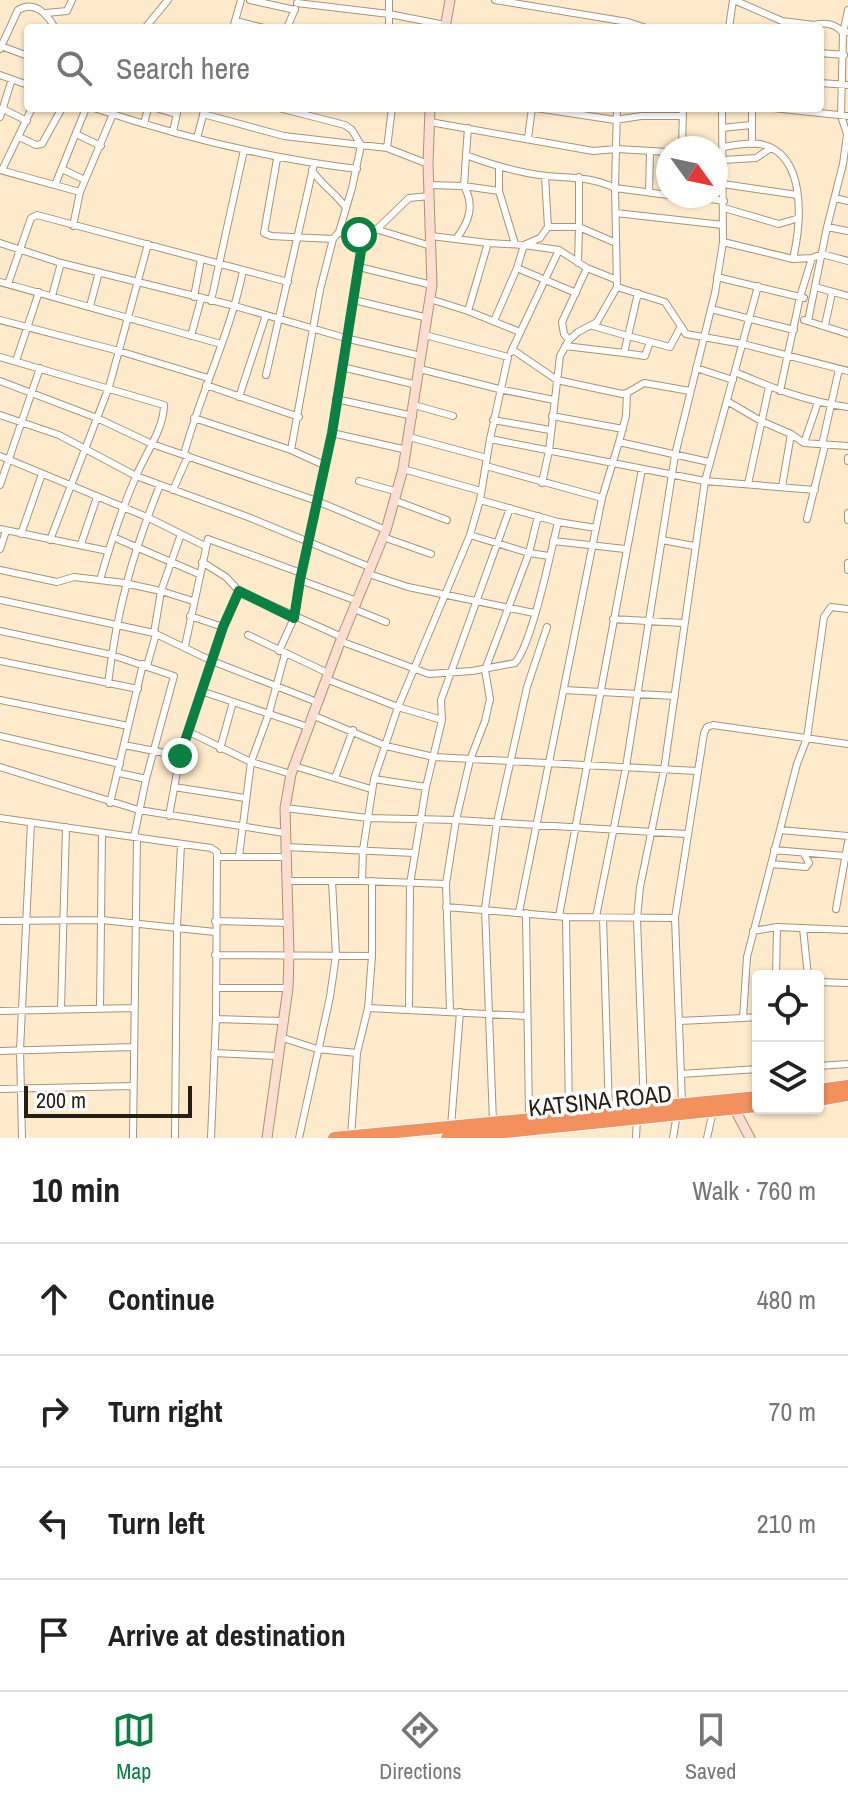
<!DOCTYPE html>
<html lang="en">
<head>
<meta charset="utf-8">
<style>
	:root { --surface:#fff; --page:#f6f6f6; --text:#222; --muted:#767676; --line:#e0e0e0; --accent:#0b8043 }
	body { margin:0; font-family:"Archivo Narrow",sans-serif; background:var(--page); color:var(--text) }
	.controls { position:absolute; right:24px; bottom:24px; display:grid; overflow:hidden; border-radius:8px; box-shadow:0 2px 6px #0004 }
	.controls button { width:72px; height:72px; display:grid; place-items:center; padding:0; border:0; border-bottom:2px solid var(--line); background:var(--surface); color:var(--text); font:40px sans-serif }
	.compass { position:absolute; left:656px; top:136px; width:72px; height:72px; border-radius:50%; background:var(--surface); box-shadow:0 2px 6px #0004; rotate:123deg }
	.scale { position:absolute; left:24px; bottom:20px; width:168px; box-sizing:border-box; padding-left:8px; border:4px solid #261f13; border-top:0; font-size:22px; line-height:28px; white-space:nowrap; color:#261f13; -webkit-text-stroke:6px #fff; paint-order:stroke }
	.stop { position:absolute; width:24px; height:24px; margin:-18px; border:6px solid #0b8043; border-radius:50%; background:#fff }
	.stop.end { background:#0b8043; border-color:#fff; box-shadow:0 2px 8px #0008 }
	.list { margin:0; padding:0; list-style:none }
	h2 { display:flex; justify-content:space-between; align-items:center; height:104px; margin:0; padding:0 32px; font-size:34px }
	h2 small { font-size:26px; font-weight:400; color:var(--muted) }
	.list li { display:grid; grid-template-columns:52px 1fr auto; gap:24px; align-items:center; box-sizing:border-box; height:112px; padding:0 32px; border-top:2px solid var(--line) }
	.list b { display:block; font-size:30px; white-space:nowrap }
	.list em { font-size:26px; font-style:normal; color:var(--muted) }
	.icon { flex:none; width:44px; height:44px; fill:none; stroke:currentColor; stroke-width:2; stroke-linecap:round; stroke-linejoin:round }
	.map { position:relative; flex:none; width:848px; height:1138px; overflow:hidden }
	.search { position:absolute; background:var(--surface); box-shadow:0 2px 6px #0004; left:24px; right:24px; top:24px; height:88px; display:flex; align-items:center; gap:20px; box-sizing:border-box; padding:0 28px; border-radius:8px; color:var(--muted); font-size:30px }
	.sheet { height:552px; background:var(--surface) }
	nav { display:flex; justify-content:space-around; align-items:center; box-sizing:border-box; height:112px; border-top:2px solid var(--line); background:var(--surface); font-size:22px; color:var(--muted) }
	nav a { display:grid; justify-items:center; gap:4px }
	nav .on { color:var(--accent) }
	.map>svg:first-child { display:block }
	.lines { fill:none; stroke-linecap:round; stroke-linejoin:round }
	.street-casing { stroke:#a69476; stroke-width:8 }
	.secondary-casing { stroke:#a69476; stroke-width:11 }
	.highway-casing { stroke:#fff; stroke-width:14 }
	.street { stroke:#fff; stroke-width:6 }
	.secondary { stroke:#fbdecf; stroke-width:9 }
	.highway { stroke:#f2905e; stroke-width:12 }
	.route { stroke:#0b8043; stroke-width:10 }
	.labels { text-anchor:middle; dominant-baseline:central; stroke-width:7; stroke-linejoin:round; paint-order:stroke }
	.street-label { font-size:24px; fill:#261f13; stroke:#fff }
</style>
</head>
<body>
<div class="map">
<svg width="848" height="1138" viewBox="0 0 848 1138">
	<rect width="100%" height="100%" fill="#ffebcb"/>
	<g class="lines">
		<defs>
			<path id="street" d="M250,0L295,10
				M389,0V28
				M495,0L628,22L646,28
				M734,0L782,21L814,25
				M297,3L389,14L445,25
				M848,10L843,33L848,32
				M46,13L67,11L72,0
				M236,21L264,28
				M145,28L168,0
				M233,28L241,0
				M287,28L295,9
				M729,28L733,0
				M814,28V25C825,22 836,24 843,33L841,116L848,137
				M1,46L28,56
				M0,49L18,10C35,0 47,14 55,28
				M820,53L844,55
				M0,75L28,85
				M820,83L848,85
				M94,108C180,137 267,158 357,169
				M156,108L176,114
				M279,108L345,125L352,130L361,145L352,188L339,232L333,239L320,290L291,450
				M536,108L615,120L641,116H683
				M617,108L615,188L668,195
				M752,108V144
				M773,108L848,116
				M3,109L27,121
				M203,114L284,136L387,148L428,164
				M0,117L12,79
				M430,122L593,151L617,149L668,152
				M144,124L148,108
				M468,128L466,155C492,165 520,173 547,176C572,178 592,177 615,188L617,287L597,322L578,332L569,340L560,356L549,451L542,483
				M722,128L751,125
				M173,132L178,108
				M76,134L101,146
				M19,137L36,145L42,144L62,108
				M197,138L205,108
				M528,138L532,108
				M723,147C735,145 749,142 760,144C808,154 801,224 793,259
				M387,148L392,108
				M682,148L683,108
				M277,159L264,233L271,236L333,239
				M723,160L756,158L771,148
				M62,169L85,180
				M0,170L80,192
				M2,170L32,108
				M312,170C321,185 336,193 346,208
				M545,176L548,227H579L578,263
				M579,177V227L616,243
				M723,184L797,195
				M55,185L86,108
				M429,185L464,186L466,155
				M499,191L515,244
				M649,192L650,153
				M690,196L724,201
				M835,198L848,201
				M724,208L779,224L799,218
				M616,213L723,225
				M73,226L80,192L113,114
				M827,227L848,231
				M376,230L409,198L430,196
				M339,232L356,236L372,228L431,246
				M431,236L488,243L468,311
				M456,239C469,222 475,206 464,186L499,191V166
				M723,242L793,259L812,258L822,254L848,261
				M0,243L61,263L235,306L349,339L421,356
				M488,243L524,245L559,250L587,268L617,280
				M359,267L432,285
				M517,268L576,293
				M717,277L804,298
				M0,282L221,344
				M8,284L31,218L37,215L288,282
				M617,287L665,302L686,334L743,344L848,371
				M815,287L848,296
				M52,296L61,263
				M194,297L201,259
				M430,299L468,311L520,332
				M354,300L428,318
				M211,301L244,150
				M90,306L99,272
				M711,309L794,330
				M0,320L119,351L208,378
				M804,320L848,334
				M494,321L517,268L524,245L540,238L548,227
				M808,321L827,227L843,164L847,135
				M825,325L832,293
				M593,326L628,336L638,293
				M425,335L508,357L490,439
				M191,336L201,299
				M569,340L564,334L562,322L587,268
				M565,346L624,353L628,336L670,347L680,328
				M513,350L557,380L622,394L627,393L644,383L690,391
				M511,352L559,250
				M624,353L645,356L650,342
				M0,357L164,405C164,428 146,453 137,474C122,508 110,545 100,580
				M16,361L39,292
				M342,367L417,385
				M696,368L733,380
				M420,369L499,389L554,400
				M735,372C772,388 808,402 848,407
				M266,375L314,164
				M0,381L97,418L152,444L317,501L386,530
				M206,385L299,417
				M780,391L800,297L812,258
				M239,397L266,315
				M336,399L413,416
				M727,401L761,421L791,434L804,443L848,446
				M414,405L453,416
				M0,415L59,435L136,476L248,517L372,568
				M552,416L623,429
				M194,418L291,450L324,465
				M493,420L550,430
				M332,433L407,450
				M409,437L487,458
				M619,442L626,416L627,393
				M804,443L818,402
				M822,445L839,369
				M184,454C201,392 230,334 243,271
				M0,456L147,517L205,546
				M848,458V461
				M486,466L602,498
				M403,469L481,491
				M359,481L398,492
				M748,484L769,387
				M0,485L40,368
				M782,487L791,434
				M173,490L188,456
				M480,500L490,439L705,481L815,490
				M396,501L447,520
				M848,513V520
				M807,519L825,445
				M0,529L108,551
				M21,534L42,474
				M470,535L529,553L549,556
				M113,537L199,574
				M383,537L431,554
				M50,540L109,387L148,244
				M662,540L694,546
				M553,541L625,549
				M81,544L97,497
				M0,549L6,531
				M202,562L226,577L239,591L342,637
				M848,563V570
				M0,570L57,582L74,577L124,583L161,591L193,601
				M369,574L408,587L534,613
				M300,580L357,601
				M0,600L154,633L212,661L317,702
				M354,609L386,622
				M190,616L223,627
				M613,619L683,623
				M0,631L112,655L174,676L146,779L134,837
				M154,633L161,591L181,534
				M248,635L328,673
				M340,641L429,674L472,671L515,663C532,644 551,551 558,522L596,528
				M185,646L208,539L301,573
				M279,651L294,618L300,580L332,433L364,232
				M0,661L138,689
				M147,666L156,634
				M326,679L398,707L442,720
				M108,684C117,609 132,555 160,485
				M564,690L675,696
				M201,691L308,727
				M0,700L128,726
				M312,715L386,746L434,757L697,771
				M189,732L251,762L291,774
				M0,736L120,764
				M124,745L180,756
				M220,749L233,702
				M294,766L371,789
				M0,767L139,810L284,833
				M119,773L146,779
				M335,778L353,730
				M374,779L426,787
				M174,787L245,798
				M110,803L143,664
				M285,808L368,818L456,820L686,834
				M169,816L180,756L223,627L239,591
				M0,818L211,848L217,852L216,1019L211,1138
				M780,830L848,836
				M286,847L414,853
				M774,850L845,856
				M239,856L251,762L269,713L285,654
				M219,857H284
				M771,864L806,867L809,863L804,854
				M286,881H362L446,884
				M362,881L363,850L374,779L398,707L470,535L480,500L558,522
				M446,907L566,917L675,918
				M836,909L848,842
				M519,912L602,498L619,442L709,462
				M526,913L529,1118
				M559,916L642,469
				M566,917L569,1114
				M596,917L626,767L675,455L715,293L723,242L722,108
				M603,918L609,1110
				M0,921L102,920L215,932
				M215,921L288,923
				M803,928L808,976
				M753,931L777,927L848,930
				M215,955L372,956
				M776,976L777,927
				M818,982L848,983
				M216,988H288
				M100,1008L102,834
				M368,1008L526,1016
				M61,1009L66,827
				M409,1010L410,884L426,787L442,720L441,700L510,508
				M0,1011L134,1008
				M450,1012L446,884L456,820L470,760L485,721L490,699L485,670L529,553L538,516
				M743,1018L758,1017
				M216,1019L283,1021
				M679,1021L743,1018L747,957L797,764L807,738L824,617L831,607L848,609
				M280,1037L317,1049L357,1053
				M0,1051L133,1047
				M214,1053L277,1056
				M818,1066L848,1064
				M681,1074L758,1069
				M0,1089L133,1086
				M682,1103L675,918L704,733L707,727L713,725L848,744
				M644,1107L637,919L640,887L664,770L705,481L758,286
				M493,1122L485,908L497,822L527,687L547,627
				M451,1126L460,1012
				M351,1136L357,1053L368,1008L372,956V881
				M22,1138L20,1050L31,823
				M133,1138L137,837
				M175,1138L177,927L181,844
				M299,1138L330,997L336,955L332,881
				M636,1138L637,1118
				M673,1138L677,1114
				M707,1138L713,1111"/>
			<path id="secondary" d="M445,28L450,0
				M733,1106L750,1138
				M267,1138L288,988L289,954L285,808L291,774L342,637L386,530L403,469L432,285L428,164L430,108"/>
			<path id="highway" d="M818,1090L848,1086
				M818,1100L848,1095
				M334,1138L758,1097
				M447,1138L758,1106"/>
		</defs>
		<use href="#street" class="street-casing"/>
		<use href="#secondary" class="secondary-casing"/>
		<use href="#highway" class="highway-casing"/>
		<use href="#street" class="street"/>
		<use href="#secondary" class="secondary"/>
		<use href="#highway" class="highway"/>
	</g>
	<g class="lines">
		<path class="route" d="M180,756L223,627L239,591L294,618L300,580L332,433L364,232L359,235"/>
	</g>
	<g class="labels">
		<g class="street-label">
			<text transform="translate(600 1100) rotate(-6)">KATSINA ROAD</text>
		</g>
	</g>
</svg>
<div class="controls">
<button><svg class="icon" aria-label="locate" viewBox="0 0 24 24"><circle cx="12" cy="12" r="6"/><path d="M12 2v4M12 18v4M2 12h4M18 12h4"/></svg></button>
<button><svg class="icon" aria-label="layers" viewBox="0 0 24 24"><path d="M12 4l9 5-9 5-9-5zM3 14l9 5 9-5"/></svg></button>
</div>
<svg class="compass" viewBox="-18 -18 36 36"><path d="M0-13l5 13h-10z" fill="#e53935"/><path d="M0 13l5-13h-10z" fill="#767676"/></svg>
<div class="scale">200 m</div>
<div class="stop" style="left:359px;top:235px"></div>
<div class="stop end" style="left:180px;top:756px"></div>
<div class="search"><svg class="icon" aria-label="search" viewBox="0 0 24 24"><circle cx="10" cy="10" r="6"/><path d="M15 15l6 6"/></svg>Search here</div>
</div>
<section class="sheet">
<h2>10 min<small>Walk · 760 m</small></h2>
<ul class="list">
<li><svg class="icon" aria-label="ahead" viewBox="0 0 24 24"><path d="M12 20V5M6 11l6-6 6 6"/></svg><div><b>Continue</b></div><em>480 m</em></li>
<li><svg class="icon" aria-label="right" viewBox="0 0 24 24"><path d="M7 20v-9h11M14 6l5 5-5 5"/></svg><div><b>Turn right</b></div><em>70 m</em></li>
<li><svg class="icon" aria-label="left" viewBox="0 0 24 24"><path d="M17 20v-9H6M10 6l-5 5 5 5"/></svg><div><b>Turn left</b></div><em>210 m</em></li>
<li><svg class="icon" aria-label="arrive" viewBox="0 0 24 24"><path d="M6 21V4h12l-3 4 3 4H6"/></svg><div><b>Arrive at destination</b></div></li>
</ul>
</section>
<nav>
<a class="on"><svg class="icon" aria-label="map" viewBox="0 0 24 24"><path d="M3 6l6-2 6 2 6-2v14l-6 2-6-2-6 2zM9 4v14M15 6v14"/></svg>Map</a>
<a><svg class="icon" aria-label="directions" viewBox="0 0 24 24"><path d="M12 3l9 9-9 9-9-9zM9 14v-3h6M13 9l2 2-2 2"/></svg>Directions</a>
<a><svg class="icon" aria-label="saved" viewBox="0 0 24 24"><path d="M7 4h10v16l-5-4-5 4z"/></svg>Saved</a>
</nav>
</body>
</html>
